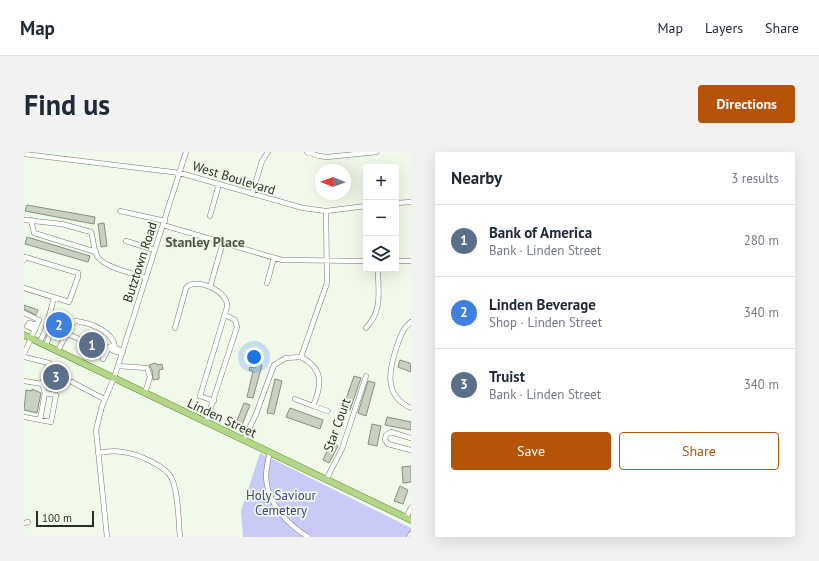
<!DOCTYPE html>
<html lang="en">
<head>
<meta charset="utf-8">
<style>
	:root { --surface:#fff; --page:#f2f2f3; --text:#1f2937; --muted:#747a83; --line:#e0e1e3; --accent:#b45309 }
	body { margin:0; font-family:"PT Sans",sans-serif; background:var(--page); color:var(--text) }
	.controls { position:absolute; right:12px; top:12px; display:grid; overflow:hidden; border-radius:4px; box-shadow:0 4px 16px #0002 }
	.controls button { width:36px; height:36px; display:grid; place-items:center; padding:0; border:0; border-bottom:1px solid var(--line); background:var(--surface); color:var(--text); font:20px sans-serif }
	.compass { position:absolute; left:291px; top:12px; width:36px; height:36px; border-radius:50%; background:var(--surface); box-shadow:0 4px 16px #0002; rotate:271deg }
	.scale { position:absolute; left:12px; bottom:10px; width:58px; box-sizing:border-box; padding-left:4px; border:2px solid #2b2e28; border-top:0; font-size:11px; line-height:14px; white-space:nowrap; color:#2b2e28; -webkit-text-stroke:3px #f1f9ea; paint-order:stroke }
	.you { position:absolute; left:230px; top:205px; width:14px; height:14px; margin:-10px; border:3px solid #fff; border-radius:50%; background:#1a73e8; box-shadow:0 0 0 6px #1a73e833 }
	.badge { display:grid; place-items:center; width:26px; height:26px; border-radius:50%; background:var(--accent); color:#fff; font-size:13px; font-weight:700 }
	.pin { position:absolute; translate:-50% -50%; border:2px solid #fff; box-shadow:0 1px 4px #0006 }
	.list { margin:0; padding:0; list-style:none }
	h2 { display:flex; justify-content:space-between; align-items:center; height:52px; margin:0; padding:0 16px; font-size:17px }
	h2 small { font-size:13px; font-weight:400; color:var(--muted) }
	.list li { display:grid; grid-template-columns:26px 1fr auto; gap:12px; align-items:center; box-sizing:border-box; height:72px; padding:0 16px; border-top:1px solid var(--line) }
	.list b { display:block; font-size:15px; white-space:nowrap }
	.list p { margin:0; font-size:13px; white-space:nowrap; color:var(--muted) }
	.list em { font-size:13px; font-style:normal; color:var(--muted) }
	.actions { display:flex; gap:8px; padding:12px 16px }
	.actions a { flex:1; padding:9px 0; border:1px solid var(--accent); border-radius:4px; text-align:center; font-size:14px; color:var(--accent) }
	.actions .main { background:var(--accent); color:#fff }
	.icon { flex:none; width:22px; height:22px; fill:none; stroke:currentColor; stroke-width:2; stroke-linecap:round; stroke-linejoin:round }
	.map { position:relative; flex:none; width:387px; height:385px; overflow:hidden; border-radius:4px }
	header { display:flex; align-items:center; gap:24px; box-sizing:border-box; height:56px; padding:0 20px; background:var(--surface); border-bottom:1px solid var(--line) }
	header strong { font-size:19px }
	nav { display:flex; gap:22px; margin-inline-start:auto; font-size:14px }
	.intro { display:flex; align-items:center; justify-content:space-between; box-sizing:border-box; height:96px; padding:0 24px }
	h1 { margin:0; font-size:28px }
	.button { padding:10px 18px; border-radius:4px; background:var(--accent); color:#fff; font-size:14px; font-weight:700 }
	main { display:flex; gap:24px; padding:0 24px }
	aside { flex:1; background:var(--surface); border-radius:4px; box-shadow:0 4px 16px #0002 }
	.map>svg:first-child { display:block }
	.green { fill:#c9cbf7 }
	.building { fill:#c9d1c2; stroke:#878e80 }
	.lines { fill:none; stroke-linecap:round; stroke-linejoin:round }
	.minor-casing { stroke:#72796c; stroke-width:5.5 }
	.major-casing { stroke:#648a32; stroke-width:7 }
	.minor { stroke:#fff; stroke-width:4.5 }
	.major { stroke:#b5d688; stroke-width:6 }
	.labels { text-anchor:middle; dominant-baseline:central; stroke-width:3.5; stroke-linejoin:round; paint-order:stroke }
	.street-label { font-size:13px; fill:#2b2e28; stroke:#f1f9ea }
	.park-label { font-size:13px; fill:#474286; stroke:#f1f9ea }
	.neighbourhood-label { font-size:14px; font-weight:bold; fill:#4f5649; stroke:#f1f9ea }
</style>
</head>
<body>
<header>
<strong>Map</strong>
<nav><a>Map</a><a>Layers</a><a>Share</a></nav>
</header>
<div class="intro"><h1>Find us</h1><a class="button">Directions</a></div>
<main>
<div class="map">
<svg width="387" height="385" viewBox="0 0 387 385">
	<rect width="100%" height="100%" fill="#f1f9ea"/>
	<path class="green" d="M236,301L387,376V385H219L217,359Z"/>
	<path class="building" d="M3,53L71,65L70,72L1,59Z
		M80,71L83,94L77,95L74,72Z
		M3,85L66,104L64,110L1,92Z
		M0,153L14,158L12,163L0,157Z
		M32,166L42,171L38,179L28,174Z
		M63,185L76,190L70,202L58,196Z
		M376,208L386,211L387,220L374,215Z
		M132,211L133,213L138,212L139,217L135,218V227L129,228L128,218L125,213Z
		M233,212L238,213L229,246L223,245L229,219L225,218L226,215L231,216Z
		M35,214L39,216L36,221V225L39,226L36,231L33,230L32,233L26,230Z
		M330,224L337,226L326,258L319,256Z
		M251,227L258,229L250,262L243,261Z
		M344,229L351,231L342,264L334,261Z
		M8,237L17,241L13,261L0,258L2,238L8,239Z
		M220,251L226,253L218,273L212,271Z
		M266,256L299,268L296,277L262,265Z
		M363,265L387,270V278L361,273Z
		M348,272L357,274L353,294L344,292Z
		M307,290L314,294L305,311L299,308Z
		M387,314V330L379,331L378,315Z
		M376,334L384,338L379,352L370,349Z"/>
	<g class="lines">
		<defs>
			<path id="minor" d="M283,0L295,4L303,5L353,0
				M0,2L156,21L279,56L302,59L342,54
				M228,42L238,9L244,0
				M372,51L387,50
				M96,59L141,69
				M186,64L195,32
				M0,68L38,72L67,80C70,88 69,97 73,104C79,115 111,122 122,126
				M7,68L10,81L72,100
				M139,73L258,108L342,109
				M102,89L131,98
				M0,108L1,105L54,121V125L45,150L0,136
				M372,109H387
				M243,131L250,106
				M186,135L199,90
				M0,161L15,168L0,202
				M387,170C379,176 376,185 373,194C365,217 359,244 387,256
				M5,171L13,173
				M3,174L11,178
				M151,176L162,136C171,124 205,139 203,155L176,244L190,249
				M342,176C359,158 354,140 354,117
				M44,182L55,187
				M16,190L21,179L30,146
				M22,193L27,180L40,187L49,170L52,169C66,171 89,179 91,195
				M88,194L99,200C93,201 89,200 85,195Z
				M34,199L40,187
				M0,205L25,211L18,232L21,241L32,243L27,270L0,265
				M277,205L303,131L302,59
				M79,207L85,195
				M94,214L123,216L126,225L121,241
				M0,229L18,232
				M48,230L80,247
				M289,254L304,259
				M16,268L21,241
				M182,270L213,175L211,168L201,163
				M387,286L367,280L362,283L361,288L364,292L387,298
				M220,288L232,262L250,213L262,206L277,205C300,217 298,233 289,254L271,247
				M246,300C244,308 242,317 242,325C243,351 263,372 284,385
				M74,301C82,300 90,298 98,300C112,301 143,314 148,327C155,344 154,367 156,385
				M302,328L318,297L342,224
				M382,366L387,356
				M0,371L4,370
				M83,385L72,278L78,254L90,226L162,0
				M385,385L387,382"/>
			<path id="major" d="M0,183L387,368"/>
		</defs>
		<use href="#minor" class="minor-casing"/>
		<use href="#major" class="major-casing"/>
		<use href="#minor" class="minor"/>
		<use href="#major" class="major"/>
	</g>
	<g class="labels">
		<g class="street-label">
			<text transform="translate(210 26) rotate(17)">West Boulevard</text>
			<text transform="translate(116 110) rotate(-72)">Butztown Road</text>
			<text transform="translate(198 266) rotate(25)">Linden Street</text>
			<text transform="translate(313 273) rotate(-70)">Star Court</text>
		</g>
		<g class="park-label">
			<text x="257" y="343">Holy Saviour<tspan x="257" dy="15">Cemetery</tspan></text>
		</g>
		<g class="neighbourhood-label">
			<text x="181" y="90">Stanley Place</text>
		</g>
	</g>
</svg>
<div class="controls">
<button>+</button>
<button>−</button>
<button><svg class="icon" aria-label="layers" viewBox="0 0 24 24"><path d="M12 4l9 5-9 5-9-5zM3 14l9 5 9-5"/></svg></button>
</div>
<svg class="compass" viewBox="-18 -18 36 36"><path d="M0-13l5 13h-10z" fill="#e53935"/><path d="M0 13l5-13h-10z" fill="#747a83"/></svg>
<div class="scale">100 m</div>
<div class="you"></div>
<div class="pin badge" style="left:68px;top:193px;background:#5c6f8a">1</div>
<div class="pin badge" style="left:35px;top:173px;background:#3f7fe0">2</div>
<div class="pin badge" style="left:32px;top:225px;background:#5c6f8a">3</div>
</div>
<aside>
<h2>Nearby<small>3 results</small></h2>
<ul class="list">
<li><span class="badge" style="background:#5c6f8a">1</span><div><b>Bank of America</b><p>Bank · Linden Street</p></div><em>280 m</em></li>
<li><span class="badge" style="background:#3f7fe0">2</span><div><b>Linden Beverage</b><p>Shop · Linden Street</p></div><em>340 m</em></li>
<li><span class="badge" style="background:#5c6f8a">3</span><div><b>Truist</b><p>Bank · Linden Street</p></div><em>340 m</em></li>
</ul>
<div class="actions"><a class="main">Save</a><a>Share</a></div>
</aside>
</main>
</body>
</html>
